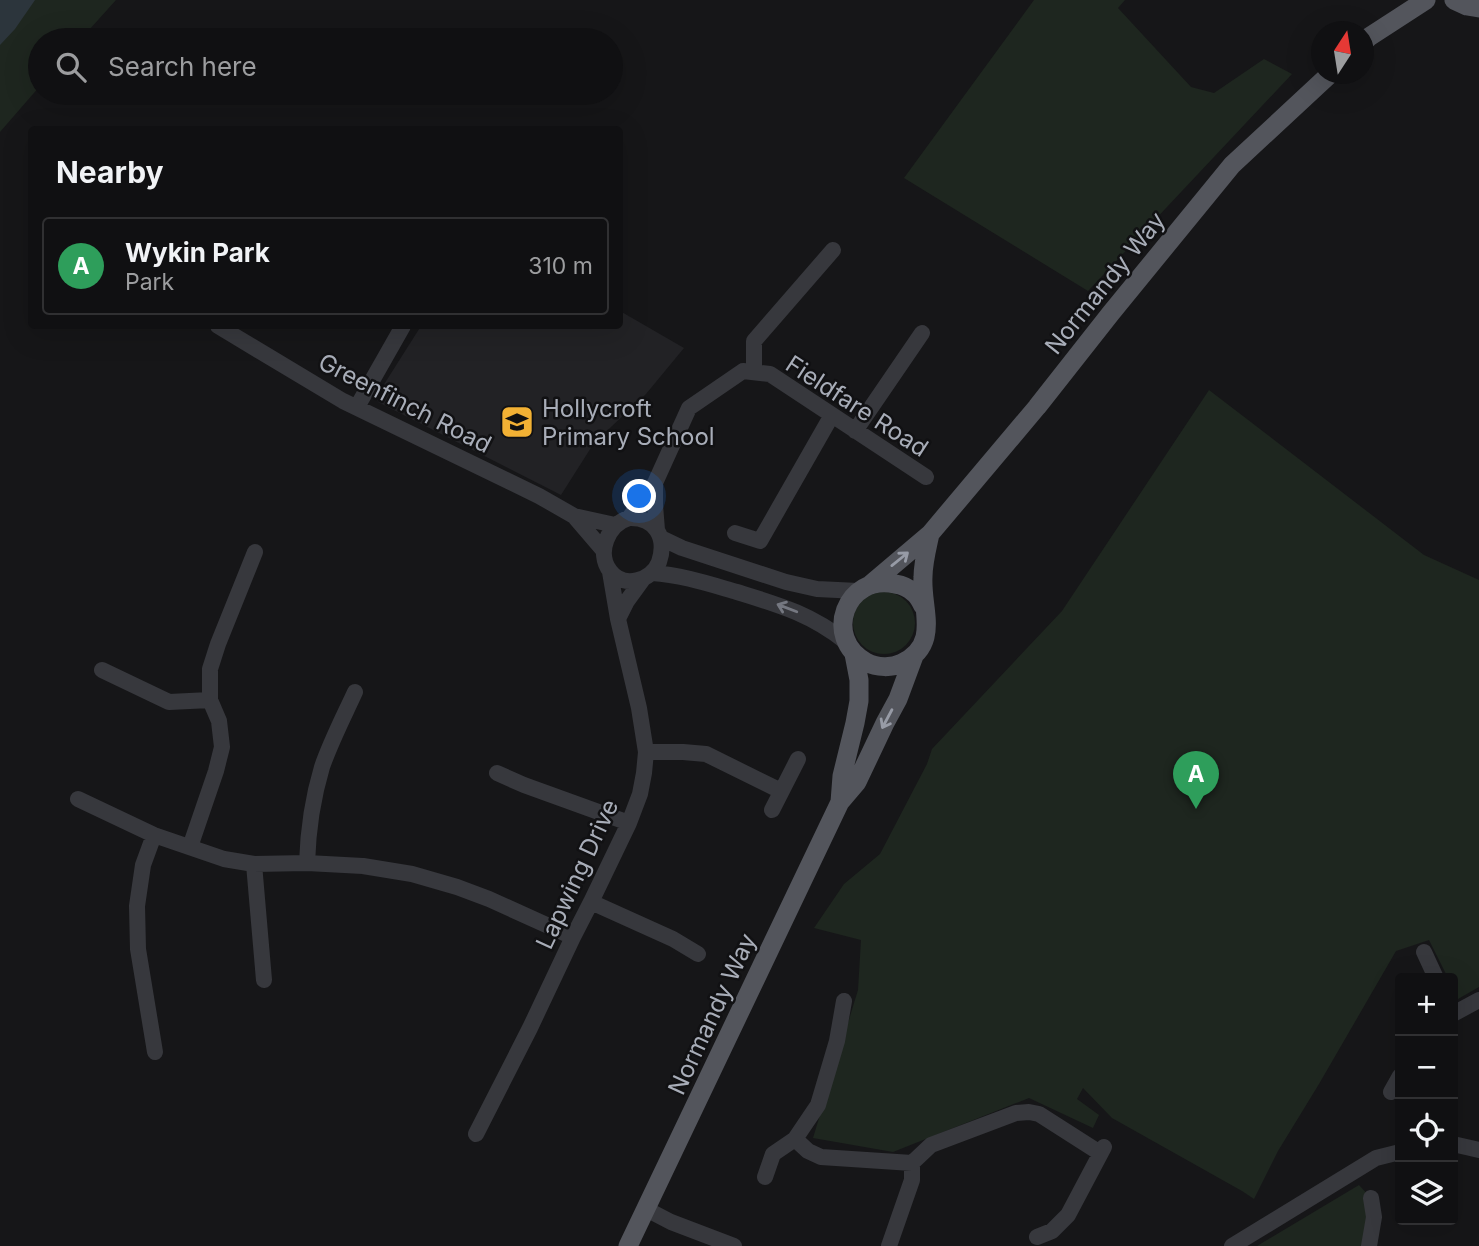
<!DOCTYPE html>
<html lang="en">
<head>
<meta charset="utf-8">
<style>
	:root { --surface:#101012; --page:#19191b; --text:#f1f3f6; --muted:#9c9d9f; --line:#303032; --accent:#0b8043 }
	body { margin:0; font-family:Inter,sans-serif; background:var(--page); color:var(--text) }
	.controls { position:absolute; right:21px; bottom:21px; display:grid; overflow:hidden; border-radius:7px; box-shadow:0 7px 28px #0002 }
	.controls button { width:63px; height:63px; display:grid; place-items:center; padding:0; border:0; border-bottom:2px solid var(--line); background:var(--surface); color:var(--text); font:35px sans-serif }
	.compass { position:absolute; left:1311px; top:21px; width:63px; height:63px; border-radius:50%; background:var(--surface); box-shadow:0 7px 28px #0002; rotate:12deg }
	.you { position:absolute; left:640px; top:497px; width:24px; height:24px; margin:-18px; border:5px solid #fff; border-radius:50%; background:#1a73e8; box-shadow:0 0 0 10px #1a73e833 }
	.badge { display:grid; place-items:center; width:46px; height:46px; border-radius:50%; background:var(--accent); color:#fff; font-size:23px; font-weight:700 }
	.pin { position:absolute; translate:-50% -58px; filter:drop-shadow(0 2px 4px #0008) }
	.pin::after { content:''; position:absolute; top:37px; width:24px; height:21px; background:inherit; clip-path:polygon(0 0,100% 0,50% 100%) }
	.list { margin:0; padding:0; list-style:none }
	h2 { display:flex; justify-content:space-between; align-items:center; height:91px; margin:0; padding:0 28px; font-size:30px }
	h2 small { font-size:23px; font-weight:400; color:var(--muted) }
	.list li { display:grid; grid-template-columns:46px 1fr auto; gap:21px; align-items:center; box-sizing:border-box; height:98px; margin:0 14px 14px; padding:0 14px; border:2px solid var(--line); border-radius:7px }
	.list b { display:block; font-size:26px; white-space:nowrap }
	.list p { margin:0; font-size:23px; white-space:nowrap; color:var(--muted) }
	.list em { font-size:23px; font-style:normal; color:var(--muted) }
	.icon { flex:none; width:38px; height:38px; fill:none; stroke:currentColor; stroke-width:2; stroke-linecap:round; stroke-linejoin:round }
	.map { position:relative; flex:none; width:1479px; height:1246px; overflow:hidden }
	.search { position:absolute; background:var(--surface); box-shadow:0 7px 28px #0002; left:28px; top:28px; width:595px; height:77px; display:flex; align-items:center; gap:18px; box-sizing:border-box; padding:0 24px; border-radius:38px; color:var(--muted); font-size:26px }
	.panel { position:absolute; background:var(--surface); box-shadow:0 7px 28px #0002; left:28px; top:126px; width:595px; height:203px; border-radius:7px }
	.map>svg:first-child { display:block }
	.built { fill:#222225 }
	.green { fill:#1e261f }
	.water { fill:#2c353c }
	.lines { fill:none; stroke-linecap:round; stroke-linejoin:round }
	.minor { stroke:#37383d; stroke-width:16 }
	.major { stroke:#53555c; stroke-width:19 }
	.oneway { stroke:#979ba6 }
	.oneway2 { stroke:#757881 }
	.labels { text-anchor:middle; dominant-baseline:central; stroke-width:5; stroke-linejoin:round; paint-order:stroke }
	.street-label { font-size:24px; fill:#a8adb8; stroke:#111113 }
	.poi-label { font-size:24px; fill:#a8adb8; stroke:#111113; text-anchor:start }
</style>
</head>
<body>
<div class="map">
<svg width="1479" height="1246" viewBox="0 0 1479 1246">
	<rect width="100%" height="100%" fill="#161618"/>
	<path class="built" d="M620,311L684,348L646,394L594,443L561,495L378,402L376,397L421,326H620Z"/>
	<path class="green" d="M0,0H116L80,40H40V86L0,132Z
		M1034,0H1125L1118,8L1191,87L1214,93L1264,59L1292,74L1088,291L904,178Z
		M1209,390L1424,555L1479,580V987L1458,999L1453,988V978H1448L1429,940L1396,951L1319,1084L1278,1151L1254,1199L1242,1191L1112,1118L1083,1088L1077,1099L1099,1115L1093,1128L1029,1098L893,1152L813,1138L858,990L861,940L814,928L844,884L880,854L927,764L932,749L1062,611Z
		M853 623a31 31 0 1 1 62 0a31 31 0 1 1-62 0Z
		M1359,1185L1371,1198L1369,1246H1257Z"/>
	<path class="water" d="M0,0H35L15,29L0,45Z"/>
	<g class="lines">
		<path class="minor" d="M218,326L343,401L539,496L574,516L615,525
			M754,372V341L833,250
			M357,407L403,326
			M855,431L922,333
			M655,483V505L657,530
			M574,516L604,551
			M629,518L655,483L689,408L743,371L770,374L926,477
			M629,518C656,517 667,538 659,562C652,581 623,589 610,571C596,553 608,524 629,518Z
			M735,533L760,541L832,415
			M661,538L682,548L786,582L817,589L858,591
			M652,573C682,575 709,584 737,592C779,605 811,614 846,642
			M618,619L627,601L643,579
			M102,670L169,702L210,700
			M646,752H683L706,754L781,791
			M497,773L524,785L629,823
			M78,799L154,835L224,859L254,864L307,863L363,866L412,874L457,887L489,899L573,937
			M772,810L798,759
			M154,835L143,865L137,906L138,949L155,1052
			M190,847L216,771L222,747L219,721L210,700V669L218,644L255,552
			M307,863C308,831 313,797 322,767C331,741 344,716 355,692
			M254,864L264,980
			M591,902L673,939L698,954
			M1424,952L1436,978
			M1453,1014L1479,1000
			M1391,1092L1400,1076
			M476,1134L530,1028L573,937L591,902L629,823L640,794L644,773L646,752L639,708L618,619L610,572
			M795,1139L808,1151L821,1157L912,1163L931,1145L1016,1113L1029,1112L1039,1114L1100,1153
			M1453,1144L1479,1150
			M765,1177L773,1154L795,1139L818,1105L837,1041L844,1001
			M646,1209L671,1222L734,1246
			M1037,1237L1052,1231L1068,1215L1104,1147
			M889,1246L912,1180V1163
			M1232,1246L1376,1158L1400,1152
			M1369,1246L1374,1217L1371,1198"/>
		<path class="major" d="M1454,0L1467,6L1479,8
			M1364,42L1369,37L1426,0
			M871,584L930,534L1037,407L1111,313L1232,165L1330,74
			M923,606C921,602 918,596 914,593C909,588 902,585 895,584C846,573 822,638 866,662C877,668 892,668 902,663C941,644 921,609 923,577C923,563 927,548 930,534
			M840,802L842,776L855,723L859,701V680L854,654
			M628,1246L840,802L857,782L885,723L898,699L914,656"/>
	</g>
	<defs><path id="oneway-shaft" d="M-6 0H5M1.5-3L5.5 0L1.5 3" fill="none" stroke-width="1.6" stroke-linecap="round" stroke-linejoin="round" transform="scale(1.75)"/></defs>
	<g class="oneway">
		<use href="#oneway-shaft" transform="translate(900 559) rotate(-39)"/>
		<use href="#oneway-shaft" transform="translate(887 719) rotate(118)"/>
	</g>
	<use class="oneway2" href="#oneway-shaft" transform="translate(787 608) rotate(-159)"/>
	<defs>
		<symbol id="school-square" viewBox="-11 -11 22 22"><rect x="-9" y="-9" width="18" height="18" rx="4" fill="#f2b134" stroke="#111113"/><path d="M0-5L7-2L0 1L-7-2ZM-4 1L0 2.5L4 1V4Q0 6-4 4Z" fill="#111"/></symbol>
	</defs>
	<g fill-rule="evenodd">
		<use href="#school-square" x="498" y="403" width="38" height="38"/>
	</g>
	<g class="labels">
		<g class="street-label">
			<text transform="translate(1105 283) rotate(-51)">Normandy Way</text>
			<text transform="translate(405 403) rotate(27)">Greenfinch Road</text>
			<text transform="translate(857 406) rotate(33)">Fieldfare Road</text>
			<text transform="translate(577 874) rotate(-65)">Lapwing Drive</text>
			<text transform="translate(712 1014) rotate(-65)">Normandy Way</text>
		</g>
		<g class="poi-label">
			<text x="542" y="408">Hollycroft<tspan x="542" dy="28">Primary School</tspan></text>
		</g>
	</g>
</svg>
<div class="controls">
<button>+</button>
<button>−</button>
<button><svg class="icon" aria-label="locate" viewBox="0 0 24 24"><circle cx="12" cy="12" r="6"/><path d="M12 2v4M12 18v4M2 12h4M18 12h4"/></svg></button>
<button><svg class="icon" aria-label="layers" viewBox="0 0 24 24"><path d="M12 4l9 5-9 5-9-5zM3 14l9 5 9-5"/></svg></button>
</div>
<svg class="compass" viewBox="-18 -18 36 36"><path d="M0-13l5 13h-10z" fill="#e53935"/><path d="M0 13l5-13h-10z" fill="#9c9d9f"/></svg>
<div class="you"></div>
<div class="pin badge" style="left:1196px;top:809px;background:#2e9e5b">A</div>
<div class="search"><svg class="icon" aria-label="search" viewBox="0 0 24 24"><circle cx="10" cy="10" r="6"/><path d="M15 15l6 6"/></svg>Search here</div>
<section class="panel">
<h2>Nearby<small></small></h2>
<ul class="list">
<li><span class="badge" style="background:#2e9e5b">A</span><div><b>Wykin Park</b><p>Park</p></div><em>310 m</em></li>
</ul>
</section>
</div>
</body>
</html>
